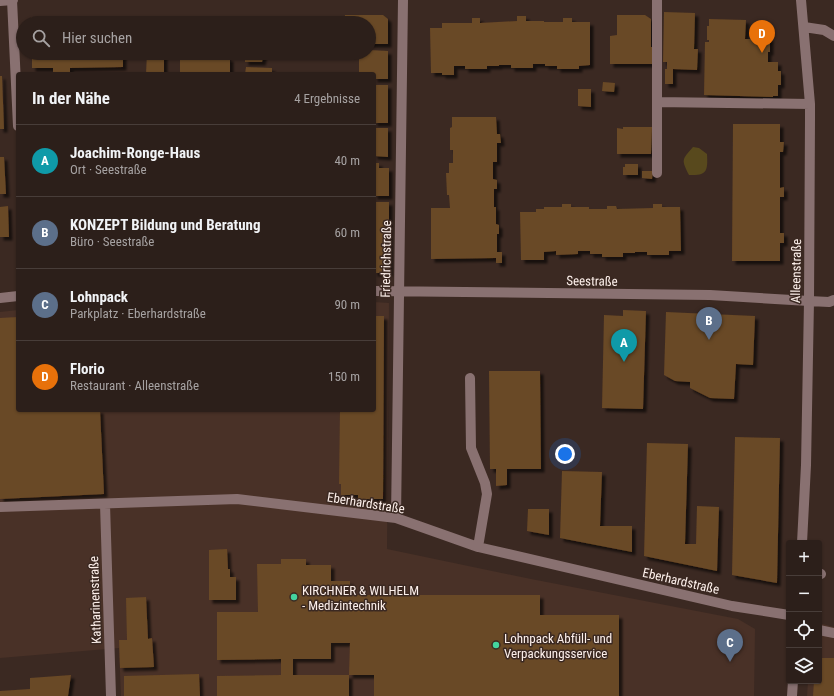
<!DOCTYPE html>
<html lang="de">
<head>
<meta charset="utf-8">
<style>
	:root { --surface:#2c1f1a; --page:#342723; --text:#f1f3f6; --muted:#a6a2a2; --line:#483d39; --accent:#8bbbb9 }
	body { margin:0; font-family:"Roboto Condensed",sans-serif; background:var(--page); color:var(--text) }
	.controls { position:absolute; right:12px; bottom:12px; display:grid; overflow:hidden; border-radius:4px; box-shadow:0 1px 3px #0004 }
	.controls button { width:36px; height:36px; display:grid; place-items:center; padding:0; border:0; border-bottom:1px solid var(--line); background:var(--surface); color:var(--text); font:20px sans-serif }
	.you { position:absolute; left:565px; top:454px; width:14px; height:14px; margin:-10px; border:3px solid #fff; border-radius:50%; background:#1a73e8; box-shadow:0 0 0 6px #1a73e833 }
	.badge { display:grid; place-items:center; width:26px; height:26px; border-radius:50%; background:var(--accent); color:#fff; font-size:13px; font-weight:700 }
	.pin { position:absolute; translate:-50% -33px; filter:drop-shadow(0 1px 2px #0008) }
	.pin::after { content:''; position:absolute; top:21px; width:14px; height:12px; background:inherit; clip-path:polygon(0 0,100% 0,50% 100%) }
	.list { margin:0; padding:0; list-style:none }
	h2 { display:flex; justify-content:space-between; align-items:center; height:52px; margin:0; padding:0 16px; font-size:17px }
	h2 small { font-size:13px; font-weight:400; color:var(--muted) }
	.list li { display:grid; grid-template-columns:26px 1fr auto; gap:12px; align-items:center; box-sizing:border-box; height:72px; padding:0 16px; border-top:1px solid var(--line) }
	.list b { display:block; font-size:15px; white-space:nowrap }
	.list p { margin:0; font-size:13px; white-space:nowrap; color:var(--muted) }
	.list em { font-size:13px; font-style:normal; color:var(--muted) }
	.icon { flex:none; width:22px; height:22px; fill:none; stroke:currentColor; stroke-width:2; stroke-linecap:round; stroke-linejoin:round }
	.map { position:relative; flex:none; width:834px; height:696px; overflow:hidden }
	.search { position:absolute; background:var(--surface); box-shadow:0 1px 3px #0004; left:16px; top:16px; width:360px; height:44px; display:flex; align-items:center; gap:10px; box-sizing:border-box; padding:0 14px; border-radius:22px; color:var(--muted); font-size:15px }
	.panel { position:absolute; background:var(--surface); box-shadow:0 1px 3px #0004; left:16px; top:72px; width:360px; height:340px; border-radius:4px }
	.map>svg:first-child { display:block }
	.built { fill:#493127 }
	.green { fill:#58491d }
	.building { fill:#694825; filter:url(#shadow) }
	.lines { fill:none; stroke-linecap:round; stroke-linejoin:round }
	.minor { stroke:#897171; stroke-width:10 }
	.poi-dot { fill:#44d49f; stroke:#3b2922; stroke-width:1.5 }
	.labels { text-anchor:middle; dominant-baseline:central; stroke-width:3; stroke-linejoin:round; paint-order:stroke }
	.street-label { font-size:13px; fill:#fdf0eb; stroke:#3b2922 }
	.poi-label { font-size:13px; fill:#fdf0eb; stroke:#3b2922; text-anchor:start }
</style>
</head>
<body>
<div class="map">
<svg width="834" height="696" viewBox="0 0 834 696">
	<defs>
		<filter id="shadow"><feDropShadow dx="3.5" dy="3.5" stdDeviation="1" flood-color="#0009"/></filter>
	</defs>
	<rect width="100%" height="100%" fill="#3b2922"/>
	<path class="built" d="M374,302L389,303L387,549L531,579L738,619L755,629L754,696H121L119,648L0,658V312L18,310V410H374Z
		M819,623L834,627V696H807L808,681H819Z"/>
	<path class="green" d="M693,147L699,148L707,154C708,171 707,176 689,175C681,159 682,160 693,147Z"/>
	<path class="building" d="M664,12L695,13L694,49H698L697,70L673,69V84H665V69H667V62H663Z
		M345,15H383L388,19V44H369V23H344Z
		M617,15H645L651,19V47H653V64H610V36L617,35Z
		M236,16H265V23H236Z
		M301,16H338V23H301Z
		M517,16H526V21H544V22H563V18H572V22H590V65L579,66V69H557V66H545V64H533V68H511V65H499V66H487V69H465V66H454V75H442V73H431L430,28H442V23H472V18H480V23L517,21Z
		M31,17H60V23H32Z
		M113,17V23H78V18Z
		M709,19L746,20L745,39H753V37L770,38V52H768V62H778V71H781V85H778V96H773V97L704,95L705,42H709V40H707V26H709Z
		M369,50L388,51V79H374V74H359V53H369Z
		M32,53H123V67L70,68V74H53V68H32Z
		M147,53H164V74H146Z
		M180,53H227V58H230V74H180Z
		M245,53H264L262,62H245Z
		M246,67L272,68V74H245Z
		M0,76H2L4,129H0Z
		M603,82L615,83L614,92L602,91Z
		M374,85H388V123H374Z
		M578,89H591V107L578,106Z
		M452,117H496L497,134H500L501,143H497V162H493V179L497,180V189H494V207H496V224L499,225V234H497V252H502V263H496V258L431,259V208H450L449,195H447L446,173H449V163H453V150H450V128L452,127Z
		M733,124H780V142H784L783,152H780V188L784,187V197H780V233H784V243H780V261H732Z
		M623,127H652L651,154H617V128L623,129Z
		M374,128H388V157L374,156Z
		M0,157H4L6,194H0Z
		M374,163H379V168H389V196H374Z
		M625,164H638V175H623V167H625Z
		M642,171H653L652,179L642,178Z
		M374,202H389V273H374Z
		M562,204H571V207H589V209H607V206H616L617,209L653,208V204H662V207H680L681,251H669V255H647V252H635V253H623V257H602V254H590V251H578V254L556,255V251L544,252V260H521L520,212H536V209H544V207H562Z
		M8,206L9,237H0V207Z
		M623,310L646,311L643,409L602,408L604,315L623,316Z
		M666,312L755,316L753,365L736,364L734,399L710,398L690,388V382L675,381L664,375Z
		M374,316H384L383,499H358V495H341V484H339L340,410H374Z
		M18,317V410H100L104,494L0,499V318Z
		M489,371H540L541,469H507V485L496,486V469H490Z
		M735,437L780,438L777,583L732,575Z
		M647,443L688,444L685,544H696L697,506L719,507L717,571L644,556Z
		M562,471L602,472L600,526H632V552L560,538Z
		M528,509H549V535L527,531Z
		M227,549L228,569H230V577H236V600H209V550Z
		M281,559H306V565H331V581H350V595H540V615H619V696H374V675H349L350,643H331V659H293V675H349V696H217V676L281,675V659L217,660V612H258L257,564H281Z
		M146,597L148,639L152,638L154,667L120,668L119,640H127L126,598Z
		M819,658H834V696H813L814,681H819Z
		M199,674L200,696H124V676Z
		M71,675L68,696H0V691L30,689V678Z"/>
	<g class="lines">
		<path class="minor" d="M12,0L18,126
			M801,0L810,104V119L809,301L806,465L802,543
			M0,1L13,0
			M804,27L824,30L834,36
			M657,102L810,104
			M657,173V0
			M374,291L710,295L809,301L829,302L834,300
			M0,298L18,296
			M470,378L471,448L485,483L487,494L478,547
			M105,504L111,696
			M0,507L237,499L396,518L478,547L732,606L789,615
			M396,518L403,0
			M819,573L821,574
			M819,630L834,633
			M792,696L793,681"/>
	</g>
	<g class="poi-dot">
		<circle cx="294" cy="597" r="4"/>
		<circle cx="496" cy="645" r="4"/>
	</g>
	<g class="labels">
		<g class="street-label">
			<text transform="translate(386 259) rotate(-89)">Friedrichstraße</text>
			<text transform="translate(796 271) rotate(-89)">Alleenstraße</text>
			<text transform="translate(592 281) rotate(1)">Seestraße</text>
			<text transform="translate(366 503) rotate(9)">Eberhardstraße</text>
			<text transform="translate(681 581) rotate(13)">Eberhardstraße</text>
			<text transform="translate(95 600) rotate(-92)">Katharinenstraße</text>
		</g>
		<g class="poi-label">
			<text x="302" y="590">KIRCHNER &amp; WILHELM<tspan x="302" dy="15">- Medizintechnik</tspan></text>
			<text x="504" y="638">Lohnpack Abfüll- und<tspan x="504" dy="15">Verpackungsservice</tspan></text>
		</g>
	</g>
</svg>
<div class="controls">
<button>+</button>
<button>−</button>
<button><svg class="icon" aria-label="locate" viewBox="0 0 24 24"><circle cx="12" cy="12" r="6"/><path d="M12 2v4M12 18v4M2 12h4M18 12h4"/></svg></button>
<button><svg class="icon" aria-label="layers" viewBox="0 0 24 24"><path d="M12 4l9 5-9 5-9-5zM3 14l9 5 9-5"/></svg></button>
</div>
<div class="you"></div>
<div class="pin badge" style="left:624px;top:362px;background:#0f9aa8">A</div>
<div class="pin badge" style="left:709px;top:340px;background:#5c6f8a">B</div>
<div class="pin badge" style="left:730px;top:662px;background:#5c6f8a">C</div>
<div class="pin badge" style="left:762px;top:53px;background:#e8710a">D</div>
<div class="search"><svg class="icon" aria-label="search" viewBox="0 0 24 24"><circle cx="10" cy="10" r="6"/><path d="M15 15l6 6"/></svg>Hier suchen</div>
<section class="panel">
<h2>In der Nähe<small>4 Ergebnisse</small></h2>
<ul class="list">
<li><span class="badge" style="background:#0f9aa8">A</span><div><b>Joachim-Ronge-Haus</b><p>Ort · Seestraße</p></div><em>40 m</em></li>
<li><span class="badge" style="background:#5c6f8a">B</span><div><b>KONZEPT Bildung und Beratung</b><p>Büro · Seestraße</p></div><em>60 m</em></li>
<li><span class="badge" style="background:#5c6f8a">C</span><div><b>Lohnpack</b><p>Parkplatz · Eberhardstraße</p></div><em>90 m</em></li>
<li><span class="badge" style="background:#e8710a">D</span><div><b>Florio</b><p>Restaurant · Alleenstraße</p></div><em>150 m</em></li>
</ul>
</section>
</div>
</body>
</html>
